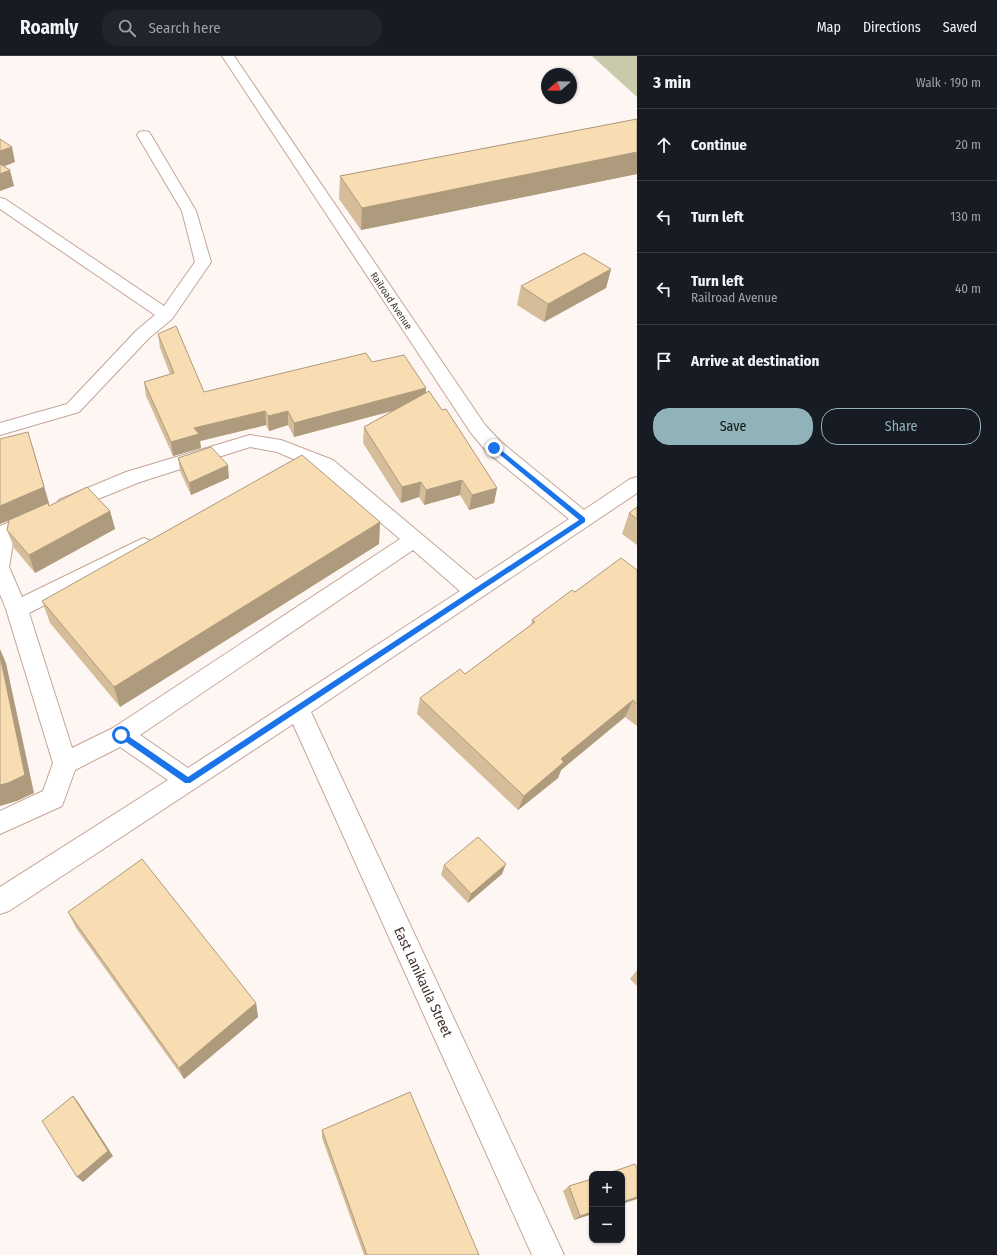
<!DOCTYPE html>
<html lang="en">
<head>
<meta charset="utf-8">
<style>
	:root { --surface:#171b24; --page:#20242c; --text:#f1f3f6; --muted:#9ea1a6; --line:#363941; --accent:#8fb3b8 }
	body { margin:0; font-family:"Fira Sans Condensed",sans-serif; background:var(--page); color:var(--text) }
	.controls { position:absolute; right:12px; bottom:12px; display:grid; overflow:hidden; border-radius:8px; box-shadow:0 1px 3px #0004 }
	.controls button { width:36px; height:36px; display:grid; place-items:center; padding:0; border:0; border-bottom:1px solid var(--line); background:var(--surface); color:var(--text); font:20px sans-serif }
	.compass { position:absolute; left:541px; top:12px; width:36px; height:36px; border-radius:50%; background:var(--surface); box-shadow:0 1px 3px #0004; rotate:250deg }
	.stop { position:absolute; width:12px; height:12px; margin:-9px; border:3px solid #1a73e8; border-radius:50%; background:#fff }
	.stop.end { background:#1a73e8; border-color:#fff; box-shadow:0 1px 4px #0008 }
	.list { margin:0; padding:0; list-style:none }
	h2 { display:flex; justify-content:space-between; align-items:center; height:52px; margin:0; padding:0 16px; font-size:17px }
	h2 small { font-size:13px; font-weight:400; color:var(--muted) }
	.list li { display:grid; grid-template-columns:26px 1fr auto; gap:12px; align-items:center; box-sizing:border-box; height:72px; padding:0 16px; border-top:1px solid var(--line) }
	.list b { display:block; font-size:15px; white-space:nowrap }
	.list p { margin:0; font-size:13px; white-space:nowrap; color:var(--muted) }
	.list em { font-size:13px; font-style:normal; color:var(--muted) }
	.actions { display:flex; gap:8px; padding:12px 16px }
	.actions a { flex:1; padding:9px 0; border:1px solid var(--accent); border-radius:16px; text-align:center; font-size:14px; color:var(--accent) }
	.actions .main { background:var(--accent); color:#111 }
	.icon { flex:none; width:22px; height:22px; fill:none; stroke:currentColor; stroke-width:2; stroke-linecap:round; stroke-linejoin:round }
	.map { position:relative; flex:none; width:637px; height:1199px; overflow:hidden }
	header { display:flex; align-items:center; gap:24px; box-sizing:border-box; height:56px; padding:0 20px; background:var(--surface); border-bottom:1px solid var(--line) }
	header strong { font-size:19px }
	nav { display:flex; gap:22px; margin-inline-start:auto; font-size:14px }
	.search { width:280px; height:36px; background:var(--page); display:flex; align-items:center; gap:10px; box-sizing:border-box; padding:0 14px; border-radius:16px; color:var(--muted); font-size:15px }
	main { display:flex }
	aside { flex:1; background:var(--surface) }
	.map>svg:first-child { display:block }
	.green { fill:#c9caac }
	.lines { fill:none; stroke-linecap:round; stroke-linejoin:round }
	.minor-casing { stroke:#c5a597; stroke-width:2 }
	.minor { fill:#fff; fill-rule:evenodd }
	.wall { fill:#d5bd99 }
	.shaded-wall { fill:#ae9a7d }
	.building { fill:#f8dcb2; stroke:#ae9a7d }
	.route { fill:#1a73e8 }
	.labels { text-anchor:middle; dominant-baseline:central; stroke-width:4; stroke-linejoin:round; paint-order:stroke }
	.far-street-label { font-size:10px; fill:#3e312b; stroke:#fff }
	.near-street-label { font-size:14px; fill:#3e312b; stroke:#fff }
</style>
</head>
<body>
<header>
<strong>Roamly</strong>
<div class="search"><svg class="icon" aria-label="search" viewBox="0 0 24 24"><circle cx="10" cy="10" r="6"/><path d="M15 15l6 6"/></svg>Search here</div>
<nav><a>Map</a><a>Directions</a><a>Saved</a></nav>
</header>
<main>
<div class="map">
<svg width="637" height="1199" viewBox="0 0 637 1199">
	<rect width="100%" height="100%" fill="#fdf6f3"/>
	<path class="green" d="M592,0H637V41Z"/>
	<g class="lines">
		<defs>
			<path id="minor" d="M222,0H234L485,369L501,386L584,454L630,423L637,421V437L311,656L564,1199H532L293,668L9,855L0,858V831L168,724L120,691L75,714L62,750L0,778V755L43,735L53,707L6,553L0,538V470L35,456L42,458L45,463L42,468L14,481L9,511L22,541L137,485L144,482L151,485L154,490L151,495L29,557L72,692L113,672L400,483L319,414L277,396L250,391L140,426L66,456L59,454L56,449L59,444L126,416L250,379L281,384L333,404L476,524L569,463L487,396L471,377ZM413,494L460,535L188,712L140,679Z
				M144,75L149,76L151,79L196,155L211,206L172,263L149,282L79,356L0,379V367L67,348L137,274L155,259L0,153V142L5,143L164,250L195,206L182,155L137,79L139,76Z"/>
		</defs>
		<use href="#minor" class="minor-casing"/>
		<use href="#minor" class="minor"/>
	</g>
	<path class="wall" d="M637,63V118L361,174L339,143L340,120Z
		M611,213L606,232L544,266L517,249L521,230Z
		M158,278L204,336L372,306L426,332V336L442,354L497,432L494,447L469,454L460,439L424,449L419,441L401,447L363,387L364,371L393,355L294,381L288,369L269,375L266,369L200,385L201,392L173,400L146,340L144,326L170,318L160,292Z
		M0,383L49,447V450L110,455L115,473L35,517L14,492L7,474L9,465L0,468Z
		M178,402L229,422L191,439L180,415Z
		M637,451V489L622,478L629,457Z
		M380,466L379,488L120,651L50,567L42,545Z
		M637,514V670L625,661L561,714L558,722L518,754L417,658L420,642L465,618L531,569L532,564L575,536Z
		M444,809L502,818L468,847L441,819Z
		M68,856L256,947L258,961L184,1023L76,872Z
		M637,914V930L630,923Z
		M322,1074L479,1199H364L322,1082Z
		M569,1130L592,1158L574,1164L563,1135Z"/>
	<path class="shaded-wall" d="M12,91L15,106L0,112V95Z
		M637,96V118L361,174L362,152Z
		M10,114L14,130L0,135V118Z
		M611,213L606,232L544,266L548,248Z
		M426,332L425,346L294,381V367Z
		M265,355L266,369L200,385L201,392L173,400L171,386L194,372Z
		M288,355V369L269,375L268,360Z
		M33,392L49,447L0,468V450Z
		M228,409L229,422L191,439L189,427Z
		M462,424L460,439L424,449L426,434Z
		M421,426L419,441L401,447L402,431Z
		M497,432L494,447L469,454L472,439Z
		M110,455L115,473L35,517L29,499Z
		M380,466L379,488L120,651L114,631Z
		M0,593L6,607L34,737L17,745L0,750Z
		M633,644L625,661L561,714L558,722L518,754L524,740L561,703Z
		M506,808L502,818L468,847L471,838Z
		M256,947L258,961L184,1023L179,1012Z
		M73,1040L78,1046L113,1100L83,1126L77,1121Z
		M637,1141V1143L622,1148V1146Z
		M592,1156V1158L574,1164L580,1160Z"/>
	<path class="building" d="M637,63V96L362,152L340,120Z
		M0,83L12,91L0,95Z
		M0,108L10,114L0,118Z
		M584,197L611,213L548,248L521,230Z
		M176,270L204,336L366,297L372,306L404,299L426,332L294,367L288,355L268,360L265,355L194,372L199,378L171,386L144,326L174,317L158,278Z
		M429,335L442,354L446,353L497,432L472,439L462,424L426,434L421,426L402,431L364,371Z
		M28,376L44,431L0,450V383Z
		M211,391L228,409L189,427L178,402Z
		M302,399L380,466L114,631L42,545Z
		M87,431L110,455L29,499L7,474L9,464L48,447L49,450Z
		M637,451V463L629,457Z
		M621,502L637,514V648L633,644L561,703L564,706L524,740L420,642L460,613L465,618L535,566L532,564L572,534L575,536Z
		M0,600L25,719L8,727L0,729Z
		M478,781L506,808L471,838L444,809Z
		M142,803L256,947L179,1012L68,856Z
		M410,1036L479,1199H367L322,1074Z
		M73,1040L108,1095L77,1121L42,1065Z
		M635,1108L637,1112V1141L622,1146V1118H606Z
		M592,1123V1156L580,1160L569,1130Z"/>
	<path class="route" d="M493,390H496L585,462V466L190,727H185L119,681V677H124L188,721L579,464L493,393Z"/>
	<g class="labels">
		<g class="far-street-label">
			<text transform="translate(391 245) rotate(56)">Railroad Avenue</text>
		</g>
		<g class="near-street-label">
			<text transform="translate(423 926) rotate(65)">East Lanikaula Street</text>
		</g>
	</g>
</svg>
<div class="controls">
<button>+</button>
<button>−</button>
</div>
<svg class="compass" viewBox="-18 -18 36 36"><path d="M0-13l5 13h-10z" fill="#e53935"/><path d="M0 13l5-13h-10z" fill="#9ea1a6"/></svg>
<div class="stop" style="left:121px;top:679px"></div>
<div class="stop end" style="left:494px;top:392px"></div>
</div>
<aside>
<h2>3 min<small>Walk · 190 m</small></h2>
<ul class="list">
<li><svg class="icon" aria-label="ahead" viewBox="0 0 24 24"><path d="M12 20V5M6 11l6-6 6 6"/></svg><div><b>Continue</b></div><em>20 m</em></li>
<li><svg class="icon" aria-label="left" viewBox="0 0 24 24"><path d="M17 20v-9H6M10 6l-5 5 5 5"/></svg><div><b>Turn left</b></div><em>130 m</em></li>
<li><svg class="icon" aria-label="left" viewBox="0 0 24 24"><path d="M17 20v-9H6M10 6l-5 5 5 5"/></svg><div><b>Turn left</b><p>Railroad Avenue</p></div><em>40 m</em></li>
<li><svg class="icon" aria-label="arrive" viewBox="0 0 24 24"><path d="M6 21V4h12l-3 4 3 4H6"/></svg><div><b>Arrive at destination</b></div></li>
</ul>
<div class="actions"><a class="main">Save</a><a>Share</a></div>
</aside>
</main>
</body>
</html>
